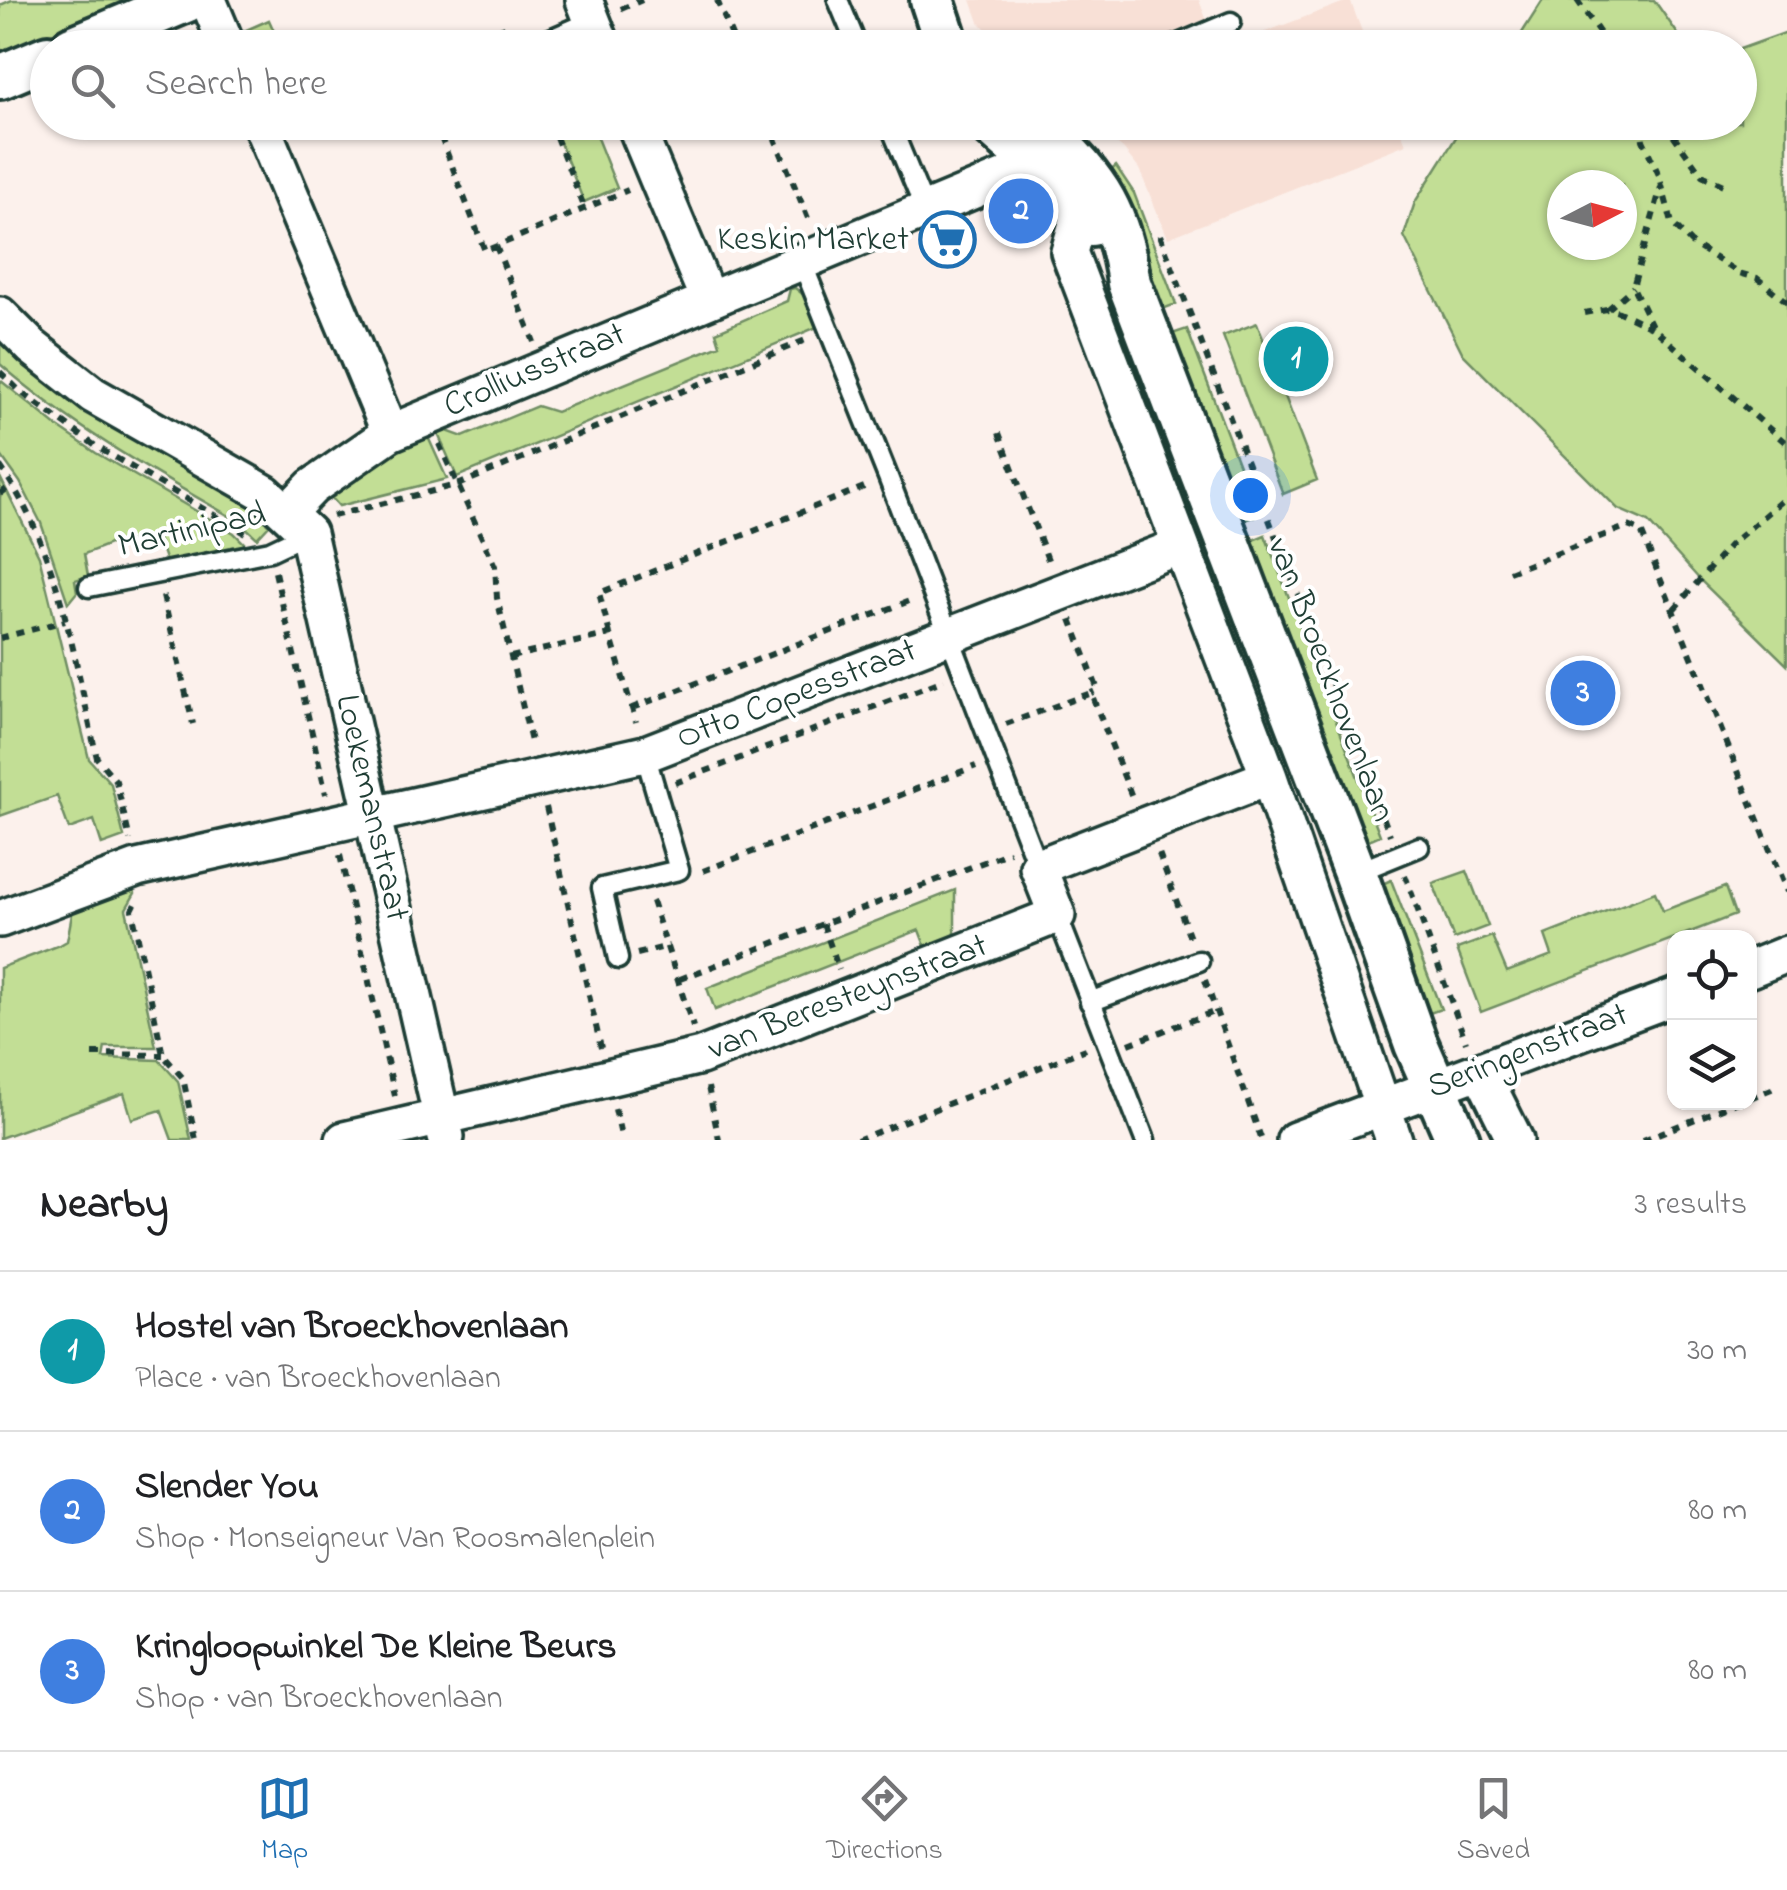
<!DOCTYPE html>
<html lang="en">
<head>
<meta charset="utf-8">
<style>
	:root { --surface:#fff; --page:#f2f2f2; --text:#202124; --muted:#757577; --line:#e0e0e0; --accent:#1f6fb2 }
	body { margin:0; font-family:"Indie Flower",sans-serif; background:var(--page); color:var(--text) }
	.controls { position:absolute; right:30px; bottom:30px; display:grid; overflow:hidden; border-radius:20px; box-shadow:0 2px 8px #0004 }
	.controls button { width:90px; height:90px; display:grid; place-items:center; padding:0; border:0; border-bottom:2px solid var(--line); background:var(--surface); color:var(--text); font:50px sans-serif }
	.compass { position:absolute; left:1547px; top:170px; width:90px; height:90px; border-radius:50%; background:var(--surface); box-shadow:0 2px 8px #0004; rotate:84deg }
	.you { position:absolute; left:1250px; top:495px; width:35px; height:35px; margin:-25px; border:8px solid #fff; border-radius:50%; background:#1a73e8; box-shadow:0 0 0 15px #1a73e833 }
	.badge { display:grid; place-items:center; width:65px; height:65px; border-radius:50%; background:var(--accent); color:#fff; font-size:32px; font-weight:700 }
	.pin { position:absolute; translate:-50% -50%; border:5px solid #fff; box-shadow:0 2px 10px #0006 }
	.list { margin:0; padding:0; list-style:none }
	h2 { display:flex; justify-content:space-between; align-items:center; height:130px; margin:0; padding:0 40px; font-size:42px }
	h2 small { font-size:32px; font-weight:400; color:var(--muted) }
	.list li { display:grid; grid-template-columns:65px 1fr auto; gap:30px; align-items:center; box-sizing:border-box; height:160px; padding:0 40px; border-top:2px solid var(--line) }
	.list b { display:block; font-size:38px; white-space:nowrap }
	.list p { margin:0; font-size:32px; white-space:nowrap; color:var(--muted) }
	.list em { font-size:32px; font-style:normal; color:var(--muted) }
	.icon { flex:none; width:55px; height:55px; fill:none; stroke:currentColor; stroke-width:2; stroke-linecap:round; stroke-linejoin:round }
	.map { position:relative; flex:none; width:1787px; height:1140px; overflow:hidden }
	.search { position:absolute; background:var(--surface); box-shadow:0 2px 8px #0004; left:30px; right:30px; top:30px; height:110px; display:flex; align-items:center; gap:25px; box-sizing:border-box; padding:0 35px; border-radius:55px; color:var(--muted); font-size:38px }
	.sheet { height:610px; background:var(--surface) }
	nav { display:flex; justify-content:space-around; align-items:center; box-sizing:border-box; height:140px; border-top:2px solid var(--line); background:var(--surface); font-size:28px; color:var(--muted) }
	nav a { display:grid; justify-items:center; gap:5px }
	nav .on { color:var(--accent) }
	.map>svg:first-child { display:block }
	.built { fill:#f8e0d6 }
	.green { fill:#c2de95; stroke:#708e64; stroke-width:2.5; fill-rule:evenodd }
	.lines { fill:none; stroke-linecap:round; stroke-linejoin:round }
	.service-casing { stroke:#1f3d34; stroke-width:25 }
	.minor-casing { stroke:#1f3d34; stroke-width:42 }
	.tertiary-casing { stroke:#1f3d34; stroke-width:50 }
	.path { stroke:#1f3d34; stroke-width:6; stroke-dasharray:8 8; stroke-linecap:butt }
	.service { stroke:#fff; stroke-width:18 }
	.minor { stroke:#fff; stroke-width:35 }
	.tertiary { stroke:#fff; stroke-width:42 }
	.labels { text-anchor:middle; dominant-baseline:central; stroke-width:8; stroke-linejoin:round; paint-order:stroke }
	.poi-label { font-size:35px; fill:#1f3d34; stroke:#fff; text-anchor:end }
	.street-label { font-size:35px; fill:#1f3d34; stroke:#fff }
</style>
</head>
<body>
<div class="map">
<svg width="1787" height="1140" viewBox="0 0 1787 1140">
	<rect width="100%" height="100%" fill="#fcf1ec"/>
	<filter id="ink" filterUnits="userSpaceOnUse"><feTurbulence type="fractalNoise" baseFrequency=".01" numOctaves="2"/><feDisplacementMap in="SourceGraphic" scale="20" xChannelSelector="R" yChannelSelector="G"/><feConvolveMatrix kernelMatrix="1 2 1 2 8 2 1 2 1" color-interpolation-filters="sRGB"/></filter>
	<g filter="url(#ink)">
		<path class="built" d="M971,0H1199L1217,47H1004L979,22Z
			M1350,0L1368,47H1225Z
			M1092,123H1397L1406,144L1168,238L1139,169L1124,150Z"/>
		<path class="green" d="M12,0H139L0,58V5Z
			M1543,0H1654L1687,47H1513Z
			M269,20L281,47H251L244,31Z
			M1787,32V665L1701,581L1648,522L1618,509L1463,354L1404,236L1415,202L1465,123L1740,122V49ZM1562,185H1622V245H1562Z
			M552,123H591L617,188L584,202Z
			M1116,166L1134,193L1176,304L1160,310L1103,177Z
			M795,288L805,296L817,327L457,477L438,434L447,431L463,437L537,406L556,412L720,345L716,332L787,301L790,289Z
			M1257,323L1317,480L1283,494L1223,336Z
			M1187,329L1258,515L1241,522L1169,335Z
			M0,338L113,426L250,506L269,525L257,538L240,522C156,474 73,428 0,364Z
			M0,380L58,427L96,453L234,533L248,547L167,565L157,536L112,543L84,554L88,576L75,580L77,592L68,603L41,523L20,482L0,454Z
			M428,437L447,479L339,506L332,498C361,472 392,451 428,437Z
			M0,477L39,556L89,759L111,784L124,837L102,845L94,820L69,829L57,796L0,816Z
			M1265,535L1380,835L1364,842L1248,542Z
			M1467,871L1488,926L1454,939L1433,883Z
			M1391,880L1441,1009L1427,1014L1378,886Z
			M133,884L135,893L126,909L156,1047H105L103,1058L159,1060L178,1081L191,1140H172L161,1110L132,1119L124,1093L0,1138V968L60,945L67,941L73,909Z
			M1725,887L1735,915L1481,1012L1457,949L1492,936L1507,972L1552,955L1545,935L1655,892L1663,911Z
			M955,890V940L927,951L919,930L715,1010L707,988Z"/>
		<g class="lines">
			<defs>
				<path id="service" d="M838,0L858,48
					M530,48L592,21
					M1169,48L1231,22
					M889,122L925,209
					M801,260L888,477L1038,867
					M89,587L270,551L308,533
					M1355,873L1419,847
					M1057,915L1145,1140
					M618,959L602,888L679,870L645,754
					M1090,1002L1199,961"/>
				<path id="minor" d="M208,0L228,48
					M584,0L603,48
					M260,122L390,433
					M634,122L708,299
					M1081,209L1069,252L1269,777L1394,1140
					M0,315L32,347L93,395L265,493L308,533L446,1137
					M287,513L312,487L390,433L1010,175L1045,137
					M0,919L137,868L645,754L1180,546
					M1750,969L1787,954
					M1480,1070L1515,1140
					M344,1140L701,1056L1057,915L1038,867L1269,777
					M1295,1140L1674,997"/>
				<path id="tertiary" d="M932,0L948,48
					M72,48L187,0
					M0,77L48,57
					M988,122L1059,184L1091,224
					M1034,122C1091,172 1119,207 1129,283L1355,873L1416,1044L1458,1140"/>
			</defs>
			<use href="#service" class="service-casing"/>
			<use href="#minor" class="minor-casing"/>
			<use href="#tertiary" class="tertiary-casing"/>
			<path class="path" d="M717,0L737,48
				M1577,0L1610,48
				M621,9L642,0
				M983,35L997,48
				M453,48L510,25L513,32
				M435,122L485,251L628,190
				M550,122L585,209
				M768,122L810,223
				M1641,122L1643,140L1659,175L1672,223L1691,243L1739,273L1757,278L1787,302
				M1664,122L1702,175L1725,186
				M1160,235L1390,835
				M496,246L534,342
				M1608,309L1633,287
				M1584,313L1607,309L1619,312L1652,327L1787,444
				M1652,326L1633,287L1661,187
				M0,372L21,392L97,447L245,533
				M999,433L1050,565
				M439,444L495,566L497,598L532,746
				M0,466C60,552 74,658 97,758L116,781L130,840
				M0,494L13,484
				M333,516L460,484L808,339
				M275,572L326,794
				M1509,572L1628,526L1641,531L1787,892
				M163,596L193,724
				M1674,609L1730,545L1787,496
				M1071,619L1098,690L1091,693
				M610,634L599,593L869,485
				M0,638L65,621
				M511,657L610,634L636,722
				M632,708L912,600
				M1006,724L1091,693L1132,797
				M675,783L944,680
				M546,807L601,1048
				M1159,854L1191,940
				M340,855L395,1096
				M703,871L976,766
				M1405,875L1466,1042
				M652,901L693,1027
				M135,904L132,910L163,1055L183,1078L196,1140
				M823,924L839,970
				M637,954L669,946
				M680,979L1010,852
				M1205,980L1261,1138
				M1129,1044L1216,1011
				M93,1054L163,1055
				M708,1087L719,1140
				M1750,1098L1774,1088
				M615,1109L622,1140
				M857,1140L1086,1049
				M1643,1140L1738,1102"/>
			<use href="#service" class="service"/>
			<use href="#minor" class="minor"/>
			<use href="#tertiary" class="tertiary"/>
		</g>
	</g>
	<defs>
		<symbol id="supermarket-ring" viewBox="-11 -11 22 22"><circle r="9.5" fill="#fff" stroke="#1f6fb2" stroke-width="1.5"/><path d="M-6-5.5h2.5l.6 2H6L4.5 2H-2.5L-4.4-4H-6ZM-1.5 3.2a1.3 1.3 0 1 0 .1 0ZM3 3.2a1.3 1.3 0 1 0 .1 0Z" fill="#1f6fb2"/></symbol>
	</defs>
	<g fill-rule="evenodd">
		<use href="#supermarket-ring" x="916" y="208" width="63" height="63"/>
	</g>
	<g class="labels">
		<g class="poi-label">
			<text x="909" y="240">Keskin Market</text>
		</g>
		<g class="street-label">
			<text transform="translate(535 371) rotate(-23)">Crolliusstraat</text>
			<text transform="translate(192 531) rotate(-13)">Martinipad</text>
			<text transform="translate(1330 680) rotate(69)">van Broeckhovenlaan</text>
			<text transform="translate(797 695) rotate(-21)">Otto Copesstraat</text>
			<text transform="translate(371 808) rotate(77)">Loekemanstraat</text>
			<text transform="translate(848 998) rotate(-21)">van Beresteynstraat</text>
			<text transform="translate(1528 1052) rotate(-21)">Seringenstraat</text>
		</g>
	</g>
</svg>
<div class="controls">
<button><svg class="icon" aria-label="locate" viewBox="0 0 24 24"><circle cx="12" cy="12" r="6"/><path d="M12 2v4M12 18v4M2 12h4M18 12h4"/></svg></button>
<button><svg class="icon" aria-label="layers" viewBox="0 0 24 24"><path d="M12 4l9 5-9 5-9-5zM3 14l9 5 9-5"/></svg></button>
</div>
<svg class="compass" viewBox="-18 -18 36 36"><path d="M0-13l5 13h-10z" fill="#e53935"/><path d="M0 13l5-13h-10z" fill="#757577"/></svg>
<div class="you"></div>
<div class="pin badge" style="left:1296px;top:359px;background:#0f9aa8">1</div>
<div class="pin badge" style="left:1021px;top:211px;background:#3f7fe0">2</div>
<div class="pin badge" style="left:1583px;top:693px;background:#3f7fe0">3</div>
<div class="search"><svg class="icon" aria-label="search" viewBox="0 0 24 24"><circle cx="10" cy="10" r="6"/><path d="M15 15l6 6"/></svg>Search here</div>
</div>
<section class="sheet">
<h2>Nearby<small>3 results</small></h2>
<ul class="list">
<li><span class="badge" style="background:#0f9aa8">1</span><div><b>Hostel van Broeckhovenlaan</b><p>Place · van Broeckhovenlaan</p></div><em>30 m</em></li>
<li><span class="badge" style="background:#3f7fe0">2</span><div><b>Slender You</b><p>Shop · Monseigneur Van Roosmalenplein</p></div><em>80 m</em></li>
<li><span class="badge" style="background:#3f7fe0">3</span><div><b>Kringloopwinkel De Kleine Beurs</b><p>Shop · van Broeckhovenlaan</p></div><em>80 m</em></li>
</ul>
</section>
<nav>
<a class="on"><svg class="icon" aria-label="map" viewBox="0 0 24 24"><path d="M3 6l6-2 6 2 6-2v14l-6 2-6-2-6 2zM9 4v14M15 6v14"/></svg>Map</a>
<a><svg class="icon" aria-label="directions" viewBox="0 0 24 24"><path d="M12 3l9 9-9 9-9-9zM9 14v-3h6M13 9l2 2-2 2"/></svg>Directions</a>
<a><svg class="icon" aria-label="saved" viewBox="0 0 24 24"><path d="M7 4h10v16l-5-4-5 4z"/></svg>Saved</a>
</nav>
</body>
</html>
